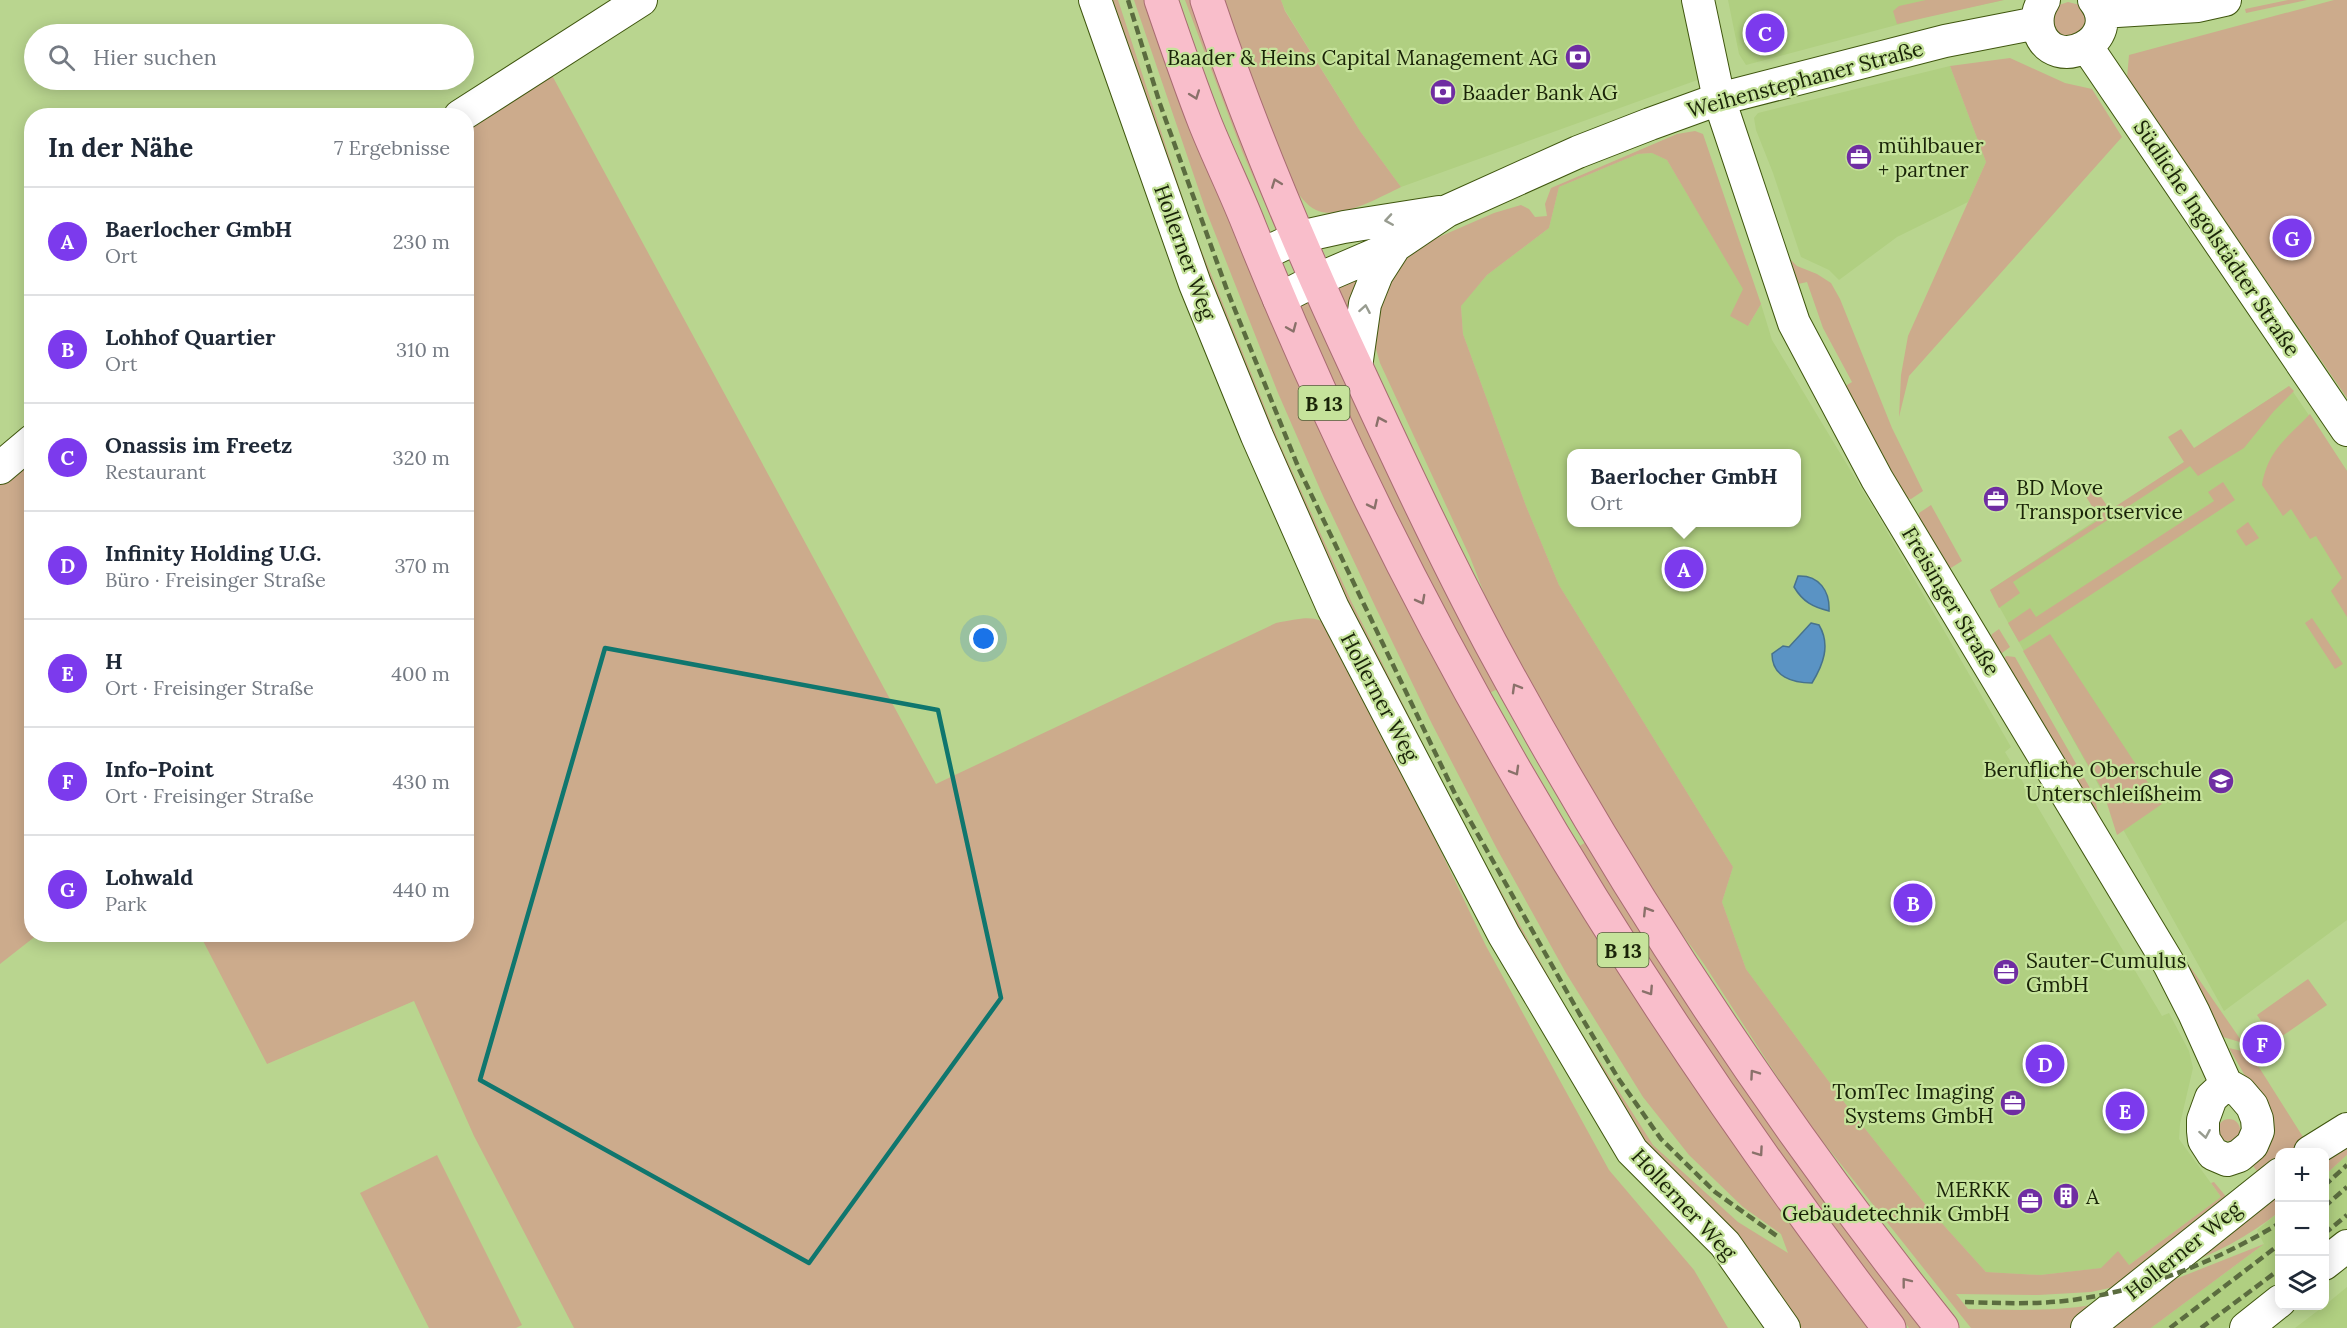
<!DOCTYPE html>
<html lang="de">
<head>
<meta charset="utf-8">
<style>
	:root { --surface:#fff; --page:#f6f6f7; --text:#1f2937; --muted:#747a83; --line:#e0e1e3; --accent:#7c3aed }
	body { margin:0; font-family:Lora,serif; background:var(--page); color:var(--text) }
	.controls { position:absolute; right:18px; bottom:18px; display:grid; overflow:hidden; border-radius:12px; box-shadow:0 3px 15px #0003 }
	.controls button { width:54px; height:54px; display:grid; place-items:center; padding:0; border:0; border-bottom:2px solid var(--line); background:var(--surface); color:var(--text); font:30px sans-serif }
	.you { position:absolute; left:984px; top:639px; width:21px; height:21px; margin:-15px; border:4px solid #fff; border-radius:50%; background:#1a73e8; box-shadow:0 0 0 9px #1a73e833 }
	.badge { display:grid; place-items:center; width:39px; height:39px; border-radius:50%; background:var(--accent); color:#fff; font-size:20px; font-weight:700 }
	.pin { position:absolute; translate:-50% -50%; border:3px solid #fff; box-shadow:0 2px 6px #0006 }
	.popup { position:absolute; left:1567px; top:449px; width:234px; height:78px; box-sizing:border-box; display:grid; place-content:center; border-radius:12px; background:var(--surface); filter:drop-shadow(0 2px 4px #0005); font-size:20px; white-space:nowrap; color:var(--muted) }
	.popup b { font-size:22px; color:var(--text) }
	.popup::after { content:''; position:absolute; left:50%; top:100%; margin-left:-12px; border:12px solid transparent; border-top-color:var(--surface) }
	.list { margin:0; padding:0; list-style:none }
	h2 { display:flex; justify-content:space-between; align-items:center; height:78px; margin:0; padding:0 24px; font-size:26px }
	h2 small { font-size:20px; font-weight:400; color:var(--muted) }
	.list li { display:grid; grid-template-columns:39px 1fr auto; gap:18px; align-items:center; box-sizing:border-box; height:108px; padding:0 24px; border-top:2px solid var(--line) }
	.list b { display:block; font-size:22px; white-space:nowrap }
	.list p { margin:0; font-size:20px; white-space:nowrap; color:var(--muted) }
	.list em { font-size:20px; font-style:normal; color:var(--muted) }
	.icon { flex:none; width:33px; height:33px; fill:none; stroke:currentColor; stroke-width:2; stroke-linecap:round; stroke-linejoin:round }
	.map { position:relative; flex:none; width:2347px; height:1328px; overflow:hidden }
	.search { position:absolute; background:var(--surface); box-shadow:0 3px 15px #0003; left:24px; top:24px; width:450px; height:66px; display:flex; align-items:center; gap:15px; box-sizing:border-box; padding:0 21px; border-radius:33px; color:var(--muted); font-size:22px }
	.panel { position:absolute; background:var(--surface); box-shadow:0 3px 15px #0003; left:24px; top:108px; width:450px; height:834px; border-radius:24px }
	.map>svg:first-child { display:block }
	.built { fill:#b0cf81; fill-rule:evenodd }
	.green { fill:#ccab8c }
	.water { fill:#5a93c4; stroke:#47728c; stroke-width:1.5 }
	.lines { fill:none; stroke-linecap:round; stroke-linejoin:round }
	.minor-casing { stroke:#3f560e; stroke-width:34 }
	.major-casing { stroke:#a86c71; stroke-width:35 }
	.minor { stroke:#fff; stroke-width:32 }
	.major { stroke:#f9becb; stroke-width:33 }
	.rail { stroke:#5b6c3f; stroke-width:4.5; stroke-dasharray:9 4.5; stroke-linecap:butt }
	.oneway { stroke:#8a716a }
	.oneway2 { stroke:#989c90 }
	.marked { fill:none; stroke:#0f766e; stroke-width:4.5; stroke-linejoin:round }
	.labels { text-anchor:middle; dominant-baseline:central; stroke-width:4.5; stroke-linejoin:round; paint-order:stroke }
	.shield { fill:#c6e39b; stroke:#4e5d34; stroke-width:1.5 }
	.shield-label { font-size:20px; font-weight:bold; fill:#1a2408 }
	.poi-label { font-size:21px; fill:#1a2408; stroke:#c6e39b; text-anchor:start }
	.street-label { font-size:21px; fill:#1a2408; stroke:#c6e39b }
</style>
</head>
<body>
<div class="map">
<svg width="2347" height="1328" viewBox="0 0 2347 1328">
	<rect width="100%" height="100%" fill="#b9d58f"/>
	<path class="built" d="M1281,0H1687L1703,78L1401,187L1360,131L1285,10Z
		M1728,0H2004L1934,15L1746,65L1739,54Z
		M1950,66L1986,162L1968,202L1897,237L1839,280L1829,270L1801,257L1773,173L1756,130L1754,118L1758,113Z
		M1653,153L1667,160L1744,289L1748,326L1761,304L1772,340L1878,516L2011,747L2005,752L2162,1016L2169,1013L2189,1051L2193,1068L2180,1124L2179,1139L2221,1197L2129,1265L2040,1275L1986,1272L1929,1209L1847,1106L1746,969L1722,902L1733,867L1559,585L1526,506L1463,334L1461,305L1487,275L1549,228L1559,187L1638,154ZM1572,454H1796V522H1572Z
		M2289,386L2347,471V920L2224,1011L1990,590L2184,462L2194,449Z
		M2347,1155V1236L2325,1253V1175Z
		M2279,1212V1288L2226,1328H2151L2264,1244L2257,1230Z
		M2347,1287V1328H2295L2324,1306Z"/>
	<path class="green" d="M1106,0H1118L1194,232L1279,442L1352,603L1465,827L1569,1013L1653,1145L1738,1222L1788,1253L1781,1234L1743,1207L1689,1155L1643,1097L1566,973L1497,849L1432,724L1375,606L1323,496L1278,393L1205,208L1134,0H1147L1232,227L1354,498L1410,613L1478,735L1751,1166L1868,1328H1798L1760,1264L1731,1232L1647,1151L1408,738L1213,308Z
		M1185,0H1192L1278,229L1276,230L1242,151Z
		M1221,0H1281L1285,11L1360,131L1401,187C1380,197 1339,221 1316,210C1306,205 1299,195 1293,186Z
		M1926,0H2004L1897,24L1893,11L1899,6Z
		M2288,0H2307L2246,13L2245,9Z
		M2334,0H2347V398L2127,78L2129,55Z
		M2068,2L2080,5L2089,21L2080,38L2056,35L2050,17L2056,6Z
		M2010,58L2065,83L2092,89L2122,137L1909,376L1899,417L1901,375L1908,336L1986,162L1950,66Z
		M548,68L936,784L1276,623C1303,619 1315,612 1336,631L1486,946L1609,1170L1694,1270L1728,1328H574L474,1136L414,1001L267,1064L200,935L466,934L467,126Z
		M1695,131L1703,134L1761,304L1748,326L1730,316L1743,289L1667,160L1652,153L1638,154L1559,187L1549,228L1487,275L1461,306L1463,334L1526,506L1559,585L1733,867L1722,902L1746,969L1847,1106L1929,1209L1986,1272L2040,1275L2101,1268L2118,1251L2129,1265L2221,1197L2211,1183L2214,1182L2233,1205L2128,1284L2091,1292L2038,1295L1956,1294L1968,1309C2014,1310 2058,1312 2103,1303L2074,1328H1971L1805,1119L1704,964L1648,887L1592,796L1491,611L1470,557L1380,363L1372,335L1373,310L1402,258L1416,247L1494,213L1521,205L1529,209L1535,217L1547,216L1545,204L1551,188L1677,134Z
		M1791,260L1797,266L1817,274L1831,283L1840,299L1892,428L1923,491L1911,499L1903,497L1842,388L1852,382L1823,328L1807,282L1794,285L1787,266Z
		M1362,272L1352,320L1336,284Z
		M1307,297L1500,688L1487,694L1387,504L1301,308V301Z
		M2289,386L2294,391L2274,411L2244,448L2198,476L2190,466L2013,582L2020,593L1999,608L1990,590L2100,519L2085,495L2095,488L2110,510L2184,462L2168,437L2181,429L2194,448Z
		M2310,414L2347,471V617L2331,591L2342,578L2316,536L2310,539L2291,509L2283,516L2262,485C2268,450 2286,439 2310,414Z
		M31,453L32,934L37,935L0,964V479Z
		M2223,482L2235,500L2019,642L2008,623L2030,608L2036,617L2214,501L2208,492Z
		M1931,505L1962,561L1946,571L1918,522L1919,513Z
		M2248,522L2259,538L2246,546L2236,531Z
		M2312,618L2343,664L2335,669L2305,623Z
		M1999,629L2010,647L1998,656L1989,642L1992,634Z
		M2050,634L2162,804L2117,835L2103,791L2023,651Z
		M2006,656L2015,657L2094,795L2103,835L2001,663Z
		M1588,841L1922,1328H1909L1828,1221L1716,1063L1576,848Z
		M2181,959L2191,968L2243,1043L2223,1037L2183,976Z
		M2308,979L2327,1005L2275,1041L2257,1015Z
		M2229,1048L2250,1053L2303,1137L2304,1144L2293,1152H2280L2279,1163L2261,1177L2251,1163L2267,1114Z
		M2218 1130a11 11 0 1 1 22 0a11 11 0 1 1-22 0Z
		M2347,1139V1155L2325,1175L2324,1152Z
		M437,1155L522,1325L516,1328H429L360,1193Z
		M2279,1187V1212C2248,1237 2214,1254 2177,1268Z
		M2264,1244L2151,1328H2099L2168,1282Z"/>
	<path class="water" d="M1798,576C1819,575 1830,591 1829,611C1813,607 1803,602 1794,587Z
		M1811,623L1819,625C1831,645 1823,665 1812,683C1793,683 1772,677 1772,654L1783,646L1789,647Z"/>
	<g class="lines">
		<defs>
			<path id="minor" d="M1095,0L1195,284L1257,436L1333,608L1504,935L1632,1151L1725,1244L1784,1328
				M1698,0L1719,99L1794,323L1877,479L2169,964L2194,1013L2226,1084L2240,1092L2252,1106L2257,1119L2258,1131L2252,1145L2239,1156L2227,1160L2213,1154L2204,1140L2203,1131V1120L2211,1098L2226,1084
				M2044,0C2038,9 2036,20 2039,31C2054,76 2125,40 2094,0
				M2101,12L2198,6L2225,0
				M2087,47L2347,430
				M460,116L641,0
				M1261,255L1299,237L1344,227L1439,212
				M1279,299L1316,280L1395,246L1447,211L1578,152L1650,124L1719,99L1945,41L2037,23
				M1356,367L1365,304L1377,274L1395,246
				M0,468L32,441
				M2310,1152L2347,1129
				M2324,1264L2347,1246
				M2087,1328L2280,1174
				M2246,1328L2280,1301"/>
			<path id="major" d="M1161,0C1175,41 1189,82 1205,123C1219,158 1236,192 1250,228C1409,624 1630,990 1889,1328
				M1207,0C1249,126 1301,249 1357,369C1400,462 1443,554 1491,644C1621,885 1772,1114 1942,1328"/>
		</defs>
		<use href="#minor" class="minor-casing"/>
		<use href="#major" class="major-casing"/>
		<use href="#minor" class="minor"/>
		<use href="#major" class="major"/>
		<path class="rail" d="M1128,0L1160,104L1227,290L1299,469L1455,794L1579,1013L1618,1078L1661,1139L1715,1192L1777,1236
			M2324,1186L2347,1165
			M2324,1207L2347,1187
			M2324,1234L2347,1215
			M1965,1302C2003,1303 2042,1305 2079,1299C2151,1288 2218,1260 2280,1223
			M2170,1328L2280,1244
			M2201,1328L2280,1269"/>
	</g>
	<defs><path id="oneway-chevron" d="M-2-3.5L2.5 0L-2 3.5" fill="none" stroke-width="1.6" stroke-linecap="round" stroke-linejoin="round" transform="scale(1.5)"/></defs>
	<g class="oneway">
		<use href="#oneway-chevron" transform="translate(1195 95) rotate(70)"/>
		<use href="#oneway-chevron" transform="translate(1276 183) rotate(-111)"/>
		<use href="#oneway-chevron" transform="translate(1292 328) rotate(67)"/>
		<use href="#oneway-chevron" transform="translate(1380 421) rotate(-114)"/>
		<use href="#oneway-chevron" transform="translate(1373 505) rotate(64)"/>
		<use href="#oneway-chevron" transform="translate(1421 600) rotate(62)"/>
		<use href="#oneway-chevron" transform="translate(1516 688) rotate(-120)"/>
		<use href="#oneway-chevron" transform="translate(1515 771) rotate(60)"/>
		<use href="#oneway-chevron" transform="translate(1647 911) rotate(-122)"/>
		<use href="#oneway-chevron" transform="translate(1649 991) rotate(57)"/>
		<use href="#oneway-chevron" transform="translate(1754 1074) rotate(-125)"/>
		<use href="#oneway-chevron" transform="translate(1759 1152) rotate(55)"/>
		<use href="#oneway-chevron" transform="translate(1906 1282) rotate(-128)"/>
	</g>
	<g class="oneway2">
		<use href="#oneway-chevron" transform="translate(1389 220) rotate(171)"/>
		<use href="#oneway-chevron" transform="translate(1365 309) rotate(-80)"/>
		<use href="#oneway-chevron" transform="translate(2205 1134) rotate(80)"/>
	</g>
	<path class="marked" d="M605,648L938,710L1001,998L809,1263L480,1080Z"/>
	<defs>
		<symbol id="bank-disc" viewBox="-11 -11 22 22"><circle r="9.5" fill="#6f2da2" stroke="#c6e39b"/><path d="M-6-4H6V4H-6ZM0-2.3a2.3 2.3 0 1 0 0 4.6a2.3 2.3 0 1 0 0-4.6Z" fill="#fff"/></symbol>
		<symbol id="office-disc" viewBox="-11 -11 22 22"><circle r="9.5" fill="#6f2da2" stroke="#c6e39b"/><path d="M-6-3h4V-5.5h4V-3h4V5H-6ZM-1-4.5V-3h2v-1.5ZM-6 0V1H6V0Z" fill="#fff"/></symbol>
		<symbol id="school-disc" viewBox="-11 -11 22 22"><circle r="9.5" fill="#6f2da2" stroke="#c6e39b"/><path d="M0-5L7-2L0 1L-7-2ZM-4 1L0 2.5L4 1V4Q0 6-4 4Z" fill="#fff"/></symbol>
		<symbol id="building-disc" viewBox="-11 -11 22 22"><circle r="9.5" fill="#6f2da2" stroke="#c6e39b"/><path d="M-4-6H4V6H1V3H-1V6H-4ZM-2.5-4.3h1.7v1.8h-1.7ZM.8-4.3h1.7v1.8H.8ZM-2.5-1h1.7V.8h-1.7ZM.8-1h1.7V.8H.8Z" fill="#fff"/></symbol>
	</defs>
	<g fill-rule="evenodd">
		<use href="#bank-disc" x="1563" y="42" width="30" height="30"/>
		<use href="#bank-disc" x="1428" y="77" width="30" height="30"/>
		<use href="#office-disc" x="1844" y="142" width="30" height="30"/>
		<use href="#office-disc" x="1981" y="484" width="30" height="30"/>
		<use href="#school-disc" x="2206" y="766" width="30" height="30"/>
		<use href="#office-disc" x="1991" y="957" width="30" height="30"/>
		<use href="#office-disc" x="1998" y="1088" width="30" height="30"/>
		<use href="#building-disc" x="2051" y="1181" width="30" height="30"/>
		<use href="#office-disc" x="2015" y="1186" width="30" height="30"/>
	</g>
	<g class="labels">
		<g class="shield">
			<rect x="1298.5" y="386" width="51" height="34" rx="4.5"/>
			<rect x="1597.5" y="933" width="51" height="34" rx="4.5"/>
		</g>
		<g class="shield-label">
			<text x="1324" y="403">B 13</text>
			<text x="1623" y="950">B 13</text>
		</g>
		<g class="poi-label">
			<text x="1558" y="57" text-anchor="end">Baader &amp; Heins Capital Management AG</text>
			<text x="1462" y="92">Baader Bank AG</text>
			<text x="1878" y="145">mühlbauer<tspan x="1878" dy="24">+ partner</tspan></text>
			<text x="2016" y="487">BD Move<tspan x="2016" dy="24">Transportservice</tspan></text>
			<text x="2202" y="769" text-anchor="end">Berufliche Oberschule<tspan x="2202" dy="24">Unterschleißheim</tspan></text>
			<text x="2026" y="960">Sauter-Cumulus<tspan x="2026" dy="24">GmbH</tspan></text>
			<text x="1994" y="1091" text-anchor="end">TomTec Imaging<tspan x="1994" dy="24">Systems GmbH</tspan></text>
			<text x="2010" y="1189" text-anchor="end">MERKK<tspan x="2010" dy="24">Gebäudetechnik GmbH</tspan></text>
			<text x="2086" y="1196">A</text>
		</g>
		<g class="street-label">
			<text transform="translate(1805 79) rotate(-15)">Weihenstephaner Straße</text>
			<text transform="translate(2217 238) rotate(56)">Südliche Ingolstädter Straße</text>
			<text transform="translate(1185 252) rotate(70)">Hollerner Weg</text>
			<text transform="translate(1951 601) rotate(59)">Freisinger Straße</text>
			<text transform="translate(1380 697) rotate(62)">Hollerner Weg</text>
			<text transform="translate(1684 1204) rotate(47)">Hollerner Weg</text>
			<text transform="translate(2183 1250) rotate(-39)">Hollerner Weg</text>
		</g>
	</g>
</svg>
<div class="controls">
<button>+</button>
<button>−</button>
<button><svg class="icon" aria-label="layers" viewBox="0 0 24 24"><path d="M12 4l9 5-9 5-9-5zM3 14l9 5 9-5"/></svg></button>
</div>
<div class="you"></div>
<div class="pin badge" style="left:1684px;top:569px">A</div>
<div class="popup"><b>Baerlocher GmbH</b>Ort</div>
<div class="pin badge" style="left:1913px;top:903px">B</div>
<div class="pin badge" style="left:1765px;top:33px">C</div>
<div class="pin badge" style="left:2045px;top:1064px">D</div>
<div class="pin badge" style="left:2125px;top:1111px">E</div>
<div class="pin badge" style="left:2262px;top:1044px">F</div>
<div class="pin badge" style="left:2292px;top:238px">G</div>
<div class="search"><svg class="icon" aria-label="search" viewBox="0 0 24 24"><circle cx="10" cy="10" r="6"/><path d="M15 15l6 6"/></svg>Hier suchen</div>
<section class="panel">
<h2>In der Nähe<small>7 Ergebnisse</small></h2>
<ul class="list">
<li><span class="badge">A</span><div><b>Baerlocher GmbH</b><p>Ort</p></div><em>230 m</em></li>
<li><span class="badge">B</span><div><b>Lohhof Quartier</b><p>Ort</p></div><em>310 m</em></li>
<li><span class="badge">C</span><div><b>Onassis im Freetz</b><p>Restaurant</p></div><em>320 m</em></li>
<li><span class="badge">D</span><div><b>Infinity Holding U.G.</b><p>Büro · Freisinger Straße</p></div><em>370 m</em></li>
<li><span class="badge">E</span><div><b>H</b><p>Ort · Freisinger Straße</p></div><em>400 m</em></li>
<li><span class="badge">F</span><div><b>Info-Point</b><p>Ort · Freisinger Straße</p></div><em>430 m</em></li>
<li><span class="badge">G</span><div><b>Lohwald</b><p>Park</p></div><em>440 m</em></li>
</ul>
</section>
</div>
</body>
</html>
